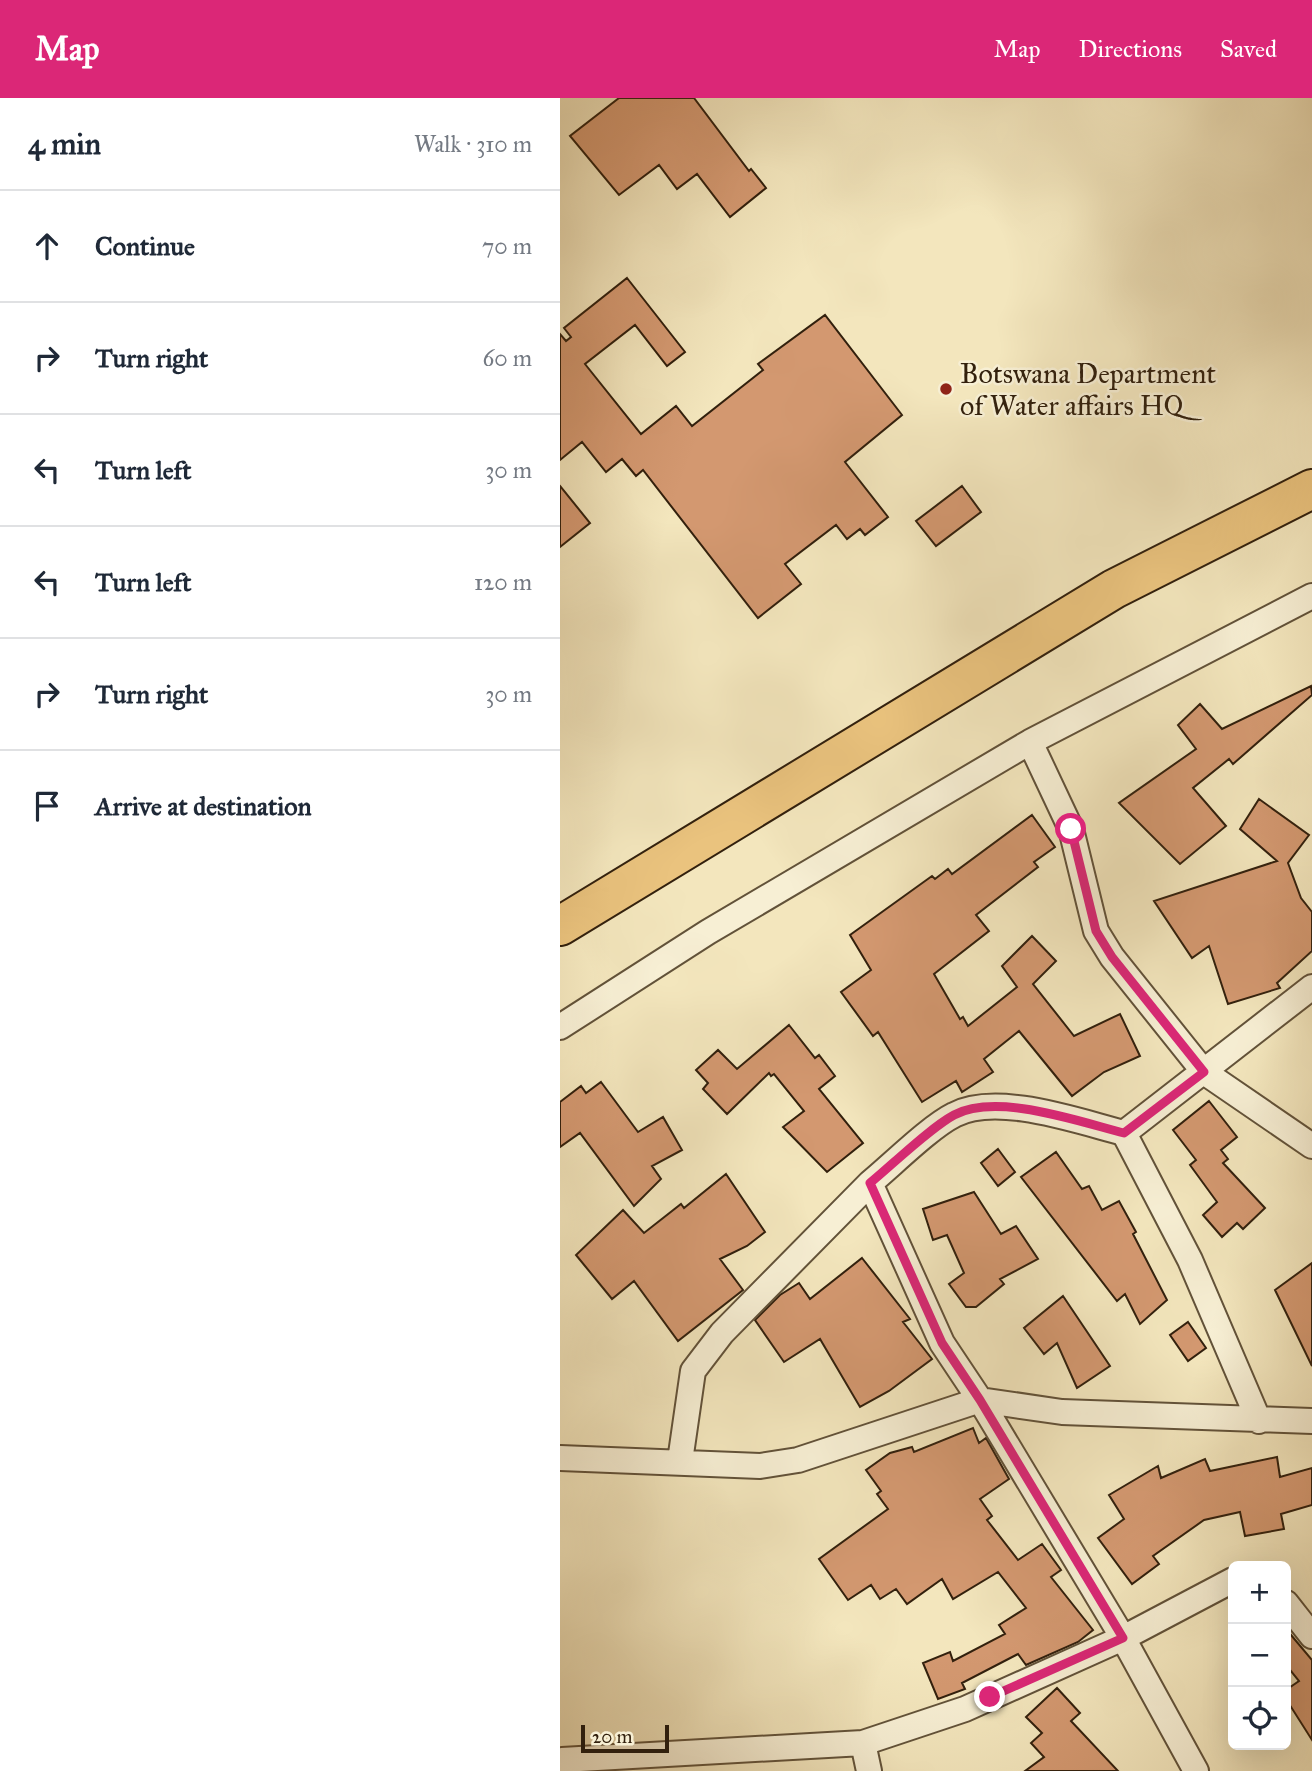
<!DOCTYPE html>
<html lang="en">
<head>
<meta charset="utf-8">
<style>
	:root { --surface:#fff; --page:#f2f2f3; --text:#1f2937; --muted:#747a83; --line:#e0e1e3; --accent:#db2777 }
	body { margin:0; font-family:"IM FELL Great Primer",serif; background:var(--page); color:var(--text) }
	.controls { position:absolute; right:21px; bottom:21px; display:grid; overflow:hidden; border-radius:10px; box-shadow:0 7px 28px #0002 }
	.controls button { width:63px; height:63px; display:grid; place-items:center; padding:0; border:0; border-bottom:2px solid var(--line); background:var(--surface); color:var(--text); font:35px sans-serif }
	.scale { position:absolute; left:21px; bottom:18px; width:88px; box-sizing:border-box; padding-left:7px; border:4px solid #32200d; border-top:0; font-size:19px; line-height:24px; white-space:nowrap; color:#32200d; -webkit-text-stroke:5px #f7efd4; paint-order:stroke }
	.stop { position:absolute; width:21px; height:21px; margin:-16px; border:5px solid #db2777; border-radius:50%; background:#fff }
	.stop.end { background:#db2777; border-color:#fff; box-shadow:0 2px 7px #0008 }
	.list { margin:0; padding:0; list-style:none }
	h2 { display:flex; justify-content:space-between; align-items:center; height:91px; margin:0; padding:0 28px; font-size:30px }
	h2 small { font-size:23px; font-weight:400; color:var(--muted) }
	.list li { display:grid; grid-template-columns:46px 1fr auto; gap:21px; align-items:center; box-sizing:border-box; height:112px; padding:0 28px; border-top:2px solid var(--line) }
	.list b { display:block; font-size:26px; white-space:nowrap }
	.list em { font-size:23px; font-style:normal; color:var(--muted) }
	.icon { flex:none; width:38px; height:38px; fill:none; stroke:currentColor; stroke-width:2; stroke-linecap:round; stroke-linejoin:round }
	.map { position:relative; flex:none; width:752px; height:1673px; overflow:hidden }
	header { display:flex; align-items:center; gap:42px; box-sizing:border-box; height:98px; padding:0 35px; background:var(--accent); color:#fff }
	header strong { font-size:33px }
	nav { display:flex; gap:38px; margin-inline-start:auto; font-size:24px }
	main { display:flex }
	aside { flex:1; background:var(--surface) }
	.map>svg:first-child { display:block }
	.building { fill:#d39870; stroke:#32200d; stroke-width:2 }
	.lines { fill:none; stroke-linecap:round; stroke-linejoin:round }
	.minor-casing { stroke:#625239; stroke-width:28 }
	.primary-casing { stroke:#32200d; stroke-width:42 }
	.minor { stroke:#f7efd4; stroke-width:24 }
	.primary { stroke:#eac37e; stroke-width:38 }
	.route { stroke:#db2777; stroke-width:9 }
	.poi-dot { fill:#8f2418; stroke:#f7efd4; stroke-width:2.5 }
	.labels { text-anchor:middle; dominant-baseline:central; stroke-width:5; stroke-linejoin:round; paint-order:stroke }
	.poi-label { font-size:28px; fill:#32200d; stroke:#f7efd4; text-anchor:start }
</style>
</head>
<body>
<header>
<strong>Map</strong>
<nav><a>Map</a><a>Directions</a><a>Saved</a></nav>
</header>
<main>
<aside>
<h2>4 min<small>Walk · 310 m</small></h2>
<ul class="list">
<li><svg class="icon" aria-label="ahead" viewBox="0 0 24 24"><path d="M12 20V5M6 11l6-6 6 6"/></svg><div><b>Continue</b></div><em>70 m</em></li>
<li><svg class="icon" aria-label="right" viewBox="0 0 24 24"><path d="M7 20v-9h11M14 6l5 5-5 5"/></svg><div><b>Turn right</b></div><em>60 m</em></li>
<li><svg class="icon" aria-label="left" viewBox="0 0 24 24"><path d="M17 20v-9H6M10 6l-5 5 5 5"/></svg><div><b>Turn left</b></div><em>30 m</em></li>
<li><svg class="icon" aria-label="left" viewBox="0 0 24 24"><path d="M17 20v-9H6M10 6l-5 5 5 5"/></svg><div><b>Turn left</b></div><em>120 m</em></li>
<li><svg class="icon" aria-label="right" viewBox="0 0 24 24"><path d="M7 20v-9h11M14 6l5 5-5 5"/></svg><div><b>Turn right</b></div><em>30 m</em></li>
<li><svg class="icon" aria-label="arrive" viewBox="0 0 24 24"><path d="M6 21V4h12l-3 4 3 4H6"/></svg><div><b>Arrive at destination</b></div></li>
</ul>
</aside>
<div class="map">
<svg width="752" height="1673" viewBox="0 0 752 1673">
	<rect width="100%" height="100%" fill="#f3e6bd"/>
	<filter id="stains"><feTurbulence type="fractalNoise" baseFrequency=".00286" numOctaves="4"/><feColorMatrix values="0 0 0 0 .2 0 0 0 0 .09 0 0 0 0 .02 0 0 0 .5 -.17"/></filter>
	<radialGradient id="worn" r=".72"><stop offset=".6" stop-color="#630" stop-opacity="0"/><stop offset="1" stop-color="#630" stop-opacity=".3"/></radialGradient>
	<path class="building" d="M59,0H134L189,73L191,71L206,90L170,119L137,76L117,91L99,67L59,97L10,38Z
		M67,180L125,254L107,268L75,227L25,266L81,336L116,308L132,328L203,272L198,266L265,217L342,317L285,364L328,419L305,437L300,431L287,441L276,427L225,466L241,486L198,520L83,372L76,378L62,361L46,374L22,344L0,362V236L6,243L11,239L4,230Z
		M0,388L30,425L0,449Z
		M402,388L421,414L376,448L356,423Z
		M751,588L752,597L673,666L669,661L633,690L666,728L620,766L559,705L636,651L618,627L640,606L662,631Z
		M699,701L749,737L728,765L741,800L752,814V853L717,885L720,890L668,906L649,848L632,860L594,803L717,763L680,731Z
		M472,717L495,749L474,764L478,769L416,817L429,833L374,876L400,921L403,919L408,928L457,889L442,868L472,838L496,863L473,886L514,938L560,916L580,958L544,974L512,998L459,933L424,961L433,974L402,994L396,983L362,1004L318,934L313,938L281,894L311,872L290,837L372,778L375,781L388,771L392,776Z
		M229,927L255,960L259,957L275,978L259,991L303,1045L267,1074L223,1029L244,1013L214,976L211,978L209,975L167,1016L143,991L148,985L136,972L158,952L177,971Z
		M41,984L78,1034L103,1019L122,1052L92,1068L101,1081L74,1108L20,1035L0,1049V1004L21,988L26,995Z
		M649,1003L677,1039L661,1052L668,1061L663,1065L705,1110L683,1131L677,1125L662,1139L643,1117L657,1104L630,1067L636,1062L613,1032Z
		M438,1051L455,1074L438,1088L421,1065Z
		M496,1054L522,1091L529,1088L542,1112L559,1103L576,1134L573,1136L607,1202L580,1226L565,1196L557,1203L461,1079Z
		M166,1076L205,1134L187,1148L160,1161L183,1192L118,1243L74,1183L52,1201L16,1157L63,1112L84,1135L121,1106L124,1110Z
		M414,1094L441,1136L456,1128L478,1161L440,1181L444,1186L416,1209H406L389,1186L404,1175L387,1137L373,1142L363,1111Z
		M302,1160L350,1221L343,1224L372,1261L329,1293L300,1309L260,1241L224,1264L195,1222L220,1197L239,1185L250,1201Z
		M752,1165V1268L715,1192Z
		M503,1198L550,1268L517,1290L497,1245L484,1256L464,1230Z
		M628,1224L646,1250L628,1263L610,1237Z
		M413,1330L419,1345L426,1340L449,1381L420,1401L432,1418L427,1422L458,1462L482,1446L501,1472L491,1479L533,1532L518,1544L466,1567L458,1556L402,1585L405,1591L378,1601L363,1565L390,1554L393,1563L445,1536L439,1527L466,1510L438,1474L393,1501L382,1481L347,1506L336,1491L320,1501L311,1487L288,1502L259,1461L328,1411L317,1396L321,1393L306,1372L330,1355L352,1349L354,1354Z
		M717,1359L720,1379L752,1370V1407L721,1416L724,1431L685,1438L680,1414L644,1422L593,1458L599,1466L572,1486L538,1440L564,1421L549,1397L598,1368L601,1380L645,1361L650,1373Z
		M726,1531L752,1562V1642L726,1601V1592L739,1583L726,1567Z
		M497,1590L520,1615L511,1623L558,1673H465L484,1659L471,1645L482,1635L466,1619Z"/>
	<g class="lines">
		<defs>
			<path id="minor" d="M470,644L511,731L536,833L552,859L644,974L752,1048
				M0,929L148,834L470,644L752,498
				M564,1035L752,889
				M0,1360L200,1368L238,1362L420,1302L502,1314L752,1323
				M120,1363L133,1273L162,1235L310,1085
				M726,1505L752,1538
				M303,1645L405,1611L563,1540L673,1482
				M2,1662L303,1645L309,1673
				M636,1673L563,1540L420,1302L382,1245L310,1085C333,1066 370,1029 394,1017C437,994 520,1024 564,1035L630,1162L699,1323"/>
			<path id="primary" d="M0,828L554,491L752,391"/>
		</defs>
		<use href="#minor" class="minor-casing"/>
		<use href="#primary" class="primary-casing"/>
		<use href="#minor" class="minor"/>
		<use href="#primary" class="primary"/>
	</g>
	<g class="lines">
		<path class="route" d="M430,1599L563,1540L420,1302L382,1245L310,1085C333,1066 370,1030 394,1017C437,994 520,1024 564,1035L644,974L552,859L536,833L511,731"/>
	</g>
	<circle class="poi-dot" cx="386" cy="291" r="7"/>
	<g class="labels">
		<g class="poi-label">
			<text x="400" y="275">Botswana Department<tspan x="400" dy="32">of Water affairs HQ</tspan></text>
		</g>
	</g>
	<rect width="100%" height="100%" filter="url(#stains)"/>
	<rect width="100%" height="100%" fill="url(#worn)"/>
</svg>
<div class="controls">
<button>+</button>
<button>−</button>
<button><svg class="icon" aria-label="locate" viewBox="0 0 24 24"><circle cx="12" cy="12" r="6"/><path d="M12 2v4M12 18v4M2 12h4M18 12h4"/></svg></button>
</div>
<div class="scale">20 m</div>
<div class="stop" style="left:511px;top:731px"></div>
<div class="stop end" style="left:430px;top:1599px"></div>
</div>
</main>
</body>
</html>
